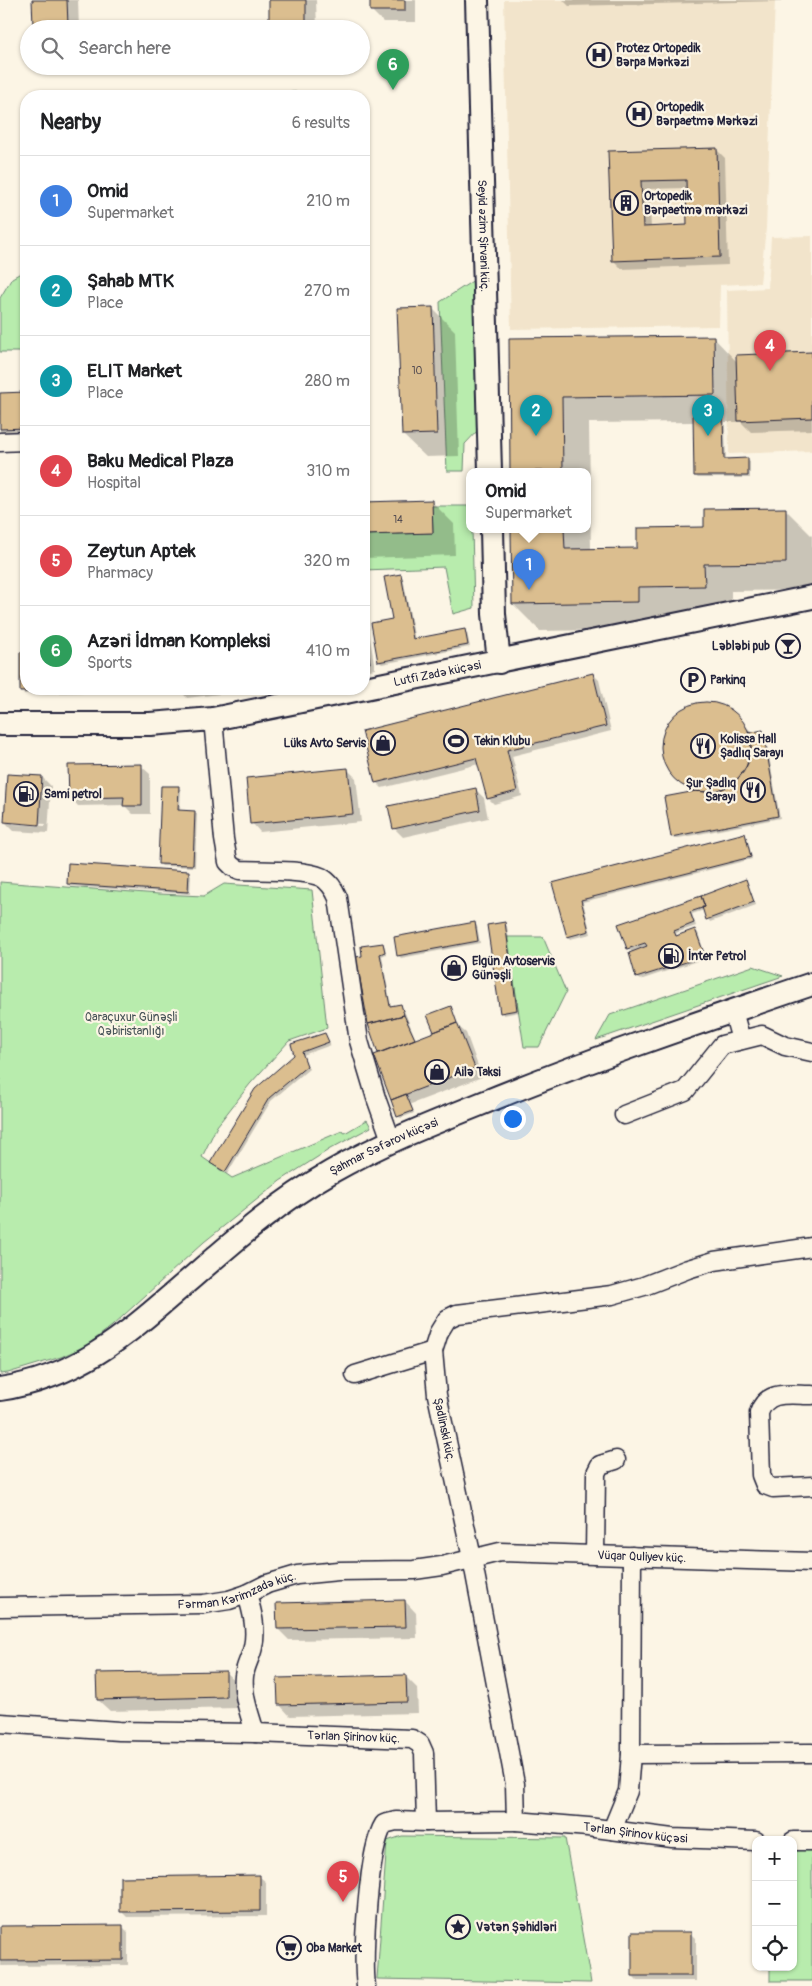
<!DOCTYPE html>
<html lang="en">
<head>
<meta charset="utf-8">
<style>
	:root { --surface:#fff; --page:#f2f2f2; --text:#202124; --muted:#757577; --line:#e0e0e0; --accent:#22223b }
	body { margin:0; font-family:Pangolin,sans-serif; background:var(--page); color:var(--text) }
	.controls { position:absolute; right:15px; bottom:15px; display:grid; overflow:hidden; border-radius:10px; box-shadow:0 1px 4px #0004 }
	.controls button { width:45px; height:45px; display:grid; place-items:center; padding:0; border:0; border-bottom:1px solid var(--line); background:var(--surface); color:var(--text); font:25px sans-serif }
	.you { position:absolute; left:512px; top:1118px; width:18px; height:18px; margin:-12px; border:4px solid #fff; border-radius:50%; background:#1a73e8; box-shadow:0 0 0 8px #1a73e833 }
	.badge { display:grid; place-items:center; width:32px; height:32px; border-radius:50%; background:var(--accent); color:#fff; font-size:16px; font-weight:700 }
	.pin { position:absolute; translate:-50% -41px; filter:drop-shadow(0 1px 2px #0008) }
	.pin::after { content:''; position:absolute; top:26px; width:18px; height:15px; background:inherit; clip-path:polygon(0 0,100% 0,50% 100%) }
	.popup { position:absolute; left:466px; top:468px; width:125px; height:65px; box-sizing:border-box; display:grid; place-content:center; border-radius:10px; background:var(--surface); filter:drop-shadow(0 1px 4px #0005); font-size:16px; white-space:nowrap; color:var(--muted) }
	.popup b { font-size:19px; color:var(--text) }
	.popup::after { content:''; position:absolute; left:50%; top:100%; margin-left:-10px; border:10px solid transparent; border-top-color:var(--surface) }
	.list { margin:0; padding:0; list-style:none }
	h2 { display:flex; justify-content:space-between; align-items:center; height:65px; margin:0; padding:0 20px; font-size:21px }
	h2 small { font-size:16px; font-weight:400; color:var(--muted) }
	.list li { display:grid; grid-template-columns:32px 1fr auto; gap:15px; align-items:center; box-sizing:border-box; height:90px; padding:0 20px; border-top:1px solid var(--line) }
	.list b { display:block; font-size:19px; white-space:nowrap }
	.list p { margin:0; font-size:16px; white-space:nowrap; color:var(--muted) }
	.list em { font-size:16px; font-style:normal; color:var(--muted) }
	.icon { flex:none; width:28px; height:28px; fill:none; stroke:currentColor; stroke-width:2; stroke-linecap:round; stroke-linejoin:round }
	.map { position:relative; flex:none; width:812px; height:1986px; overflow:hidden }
	.search { position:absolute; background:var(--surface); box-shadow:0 1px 4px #0004; left:20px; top:20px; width:350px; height:55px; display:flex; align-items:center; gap:12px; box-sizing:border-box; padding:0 18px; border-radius:28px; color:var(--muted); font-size:19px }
	.panel { position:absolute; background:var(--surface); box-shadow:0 1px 4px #0004; left:20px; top:90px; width:350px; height:605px; border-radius:20px }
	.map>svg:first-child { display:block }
	.built { fill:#f2e4cb }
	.green { fill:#b8ecad; stroke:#6d8774 }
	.shadow { fill:#0003; fill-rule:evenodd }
	.building { fill:#dbbe8f; stroke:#22223b; fill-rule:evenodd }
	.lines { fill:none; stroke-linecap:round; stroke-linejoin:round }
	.minor-casing { stroke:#22223b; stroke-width:21 }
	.major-casing { stroke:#22223b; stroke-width:26 }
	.minor { stroke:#fcf5e5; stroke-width:18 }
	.major { stroke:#fcf5e5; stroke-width:22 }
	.labels { text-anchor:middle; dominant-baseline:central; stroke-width:4.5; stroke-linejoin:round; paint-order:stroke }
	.number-label { font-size:10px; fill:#504950 }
	.poi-label { font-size:12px; font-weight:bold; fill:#22223b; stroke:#fcf5e5; text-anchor:start }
	.street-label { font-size:12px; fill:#22223b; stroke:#fcf5e5 }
	.park-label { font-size:12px; fill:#485458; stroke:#fcf5e5 }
</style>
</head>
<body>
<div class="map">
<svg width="812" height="1986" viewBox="0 0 812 1986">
	<rect width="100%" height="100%" fill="#fcf5e5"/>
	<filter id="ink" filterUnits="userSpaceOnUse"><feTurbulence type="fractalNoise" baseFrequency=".02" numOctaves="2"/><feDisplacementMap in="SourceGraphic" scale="10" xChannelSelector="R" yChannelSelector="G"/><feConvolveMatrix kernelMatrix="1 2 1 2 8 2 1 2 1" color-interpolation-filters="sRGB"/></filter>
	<g filter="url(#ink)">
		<path class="built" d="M504,0H775L766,228L760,283L720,285L719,326L511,329Z
			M812,236V451L729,454L727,290L768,288L771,237Z"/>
		<path class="green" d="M296,92V96H185Z
			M26,270V352H0V298L12,278Z
			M474,280L479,429L465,444L464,471H447L440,302Z
			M432,506H470V529H472L474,608L453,614L444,567L364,570V535L433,533Z
			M0,882L159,894L204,896L224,884L312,890L327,1028L289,1041L250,1084L217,1126L202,1157L232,1178L342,1131L345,1133L367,1120L371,1127L330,1149L280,1181L204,1242L112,1326L86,1346L61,1357L8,1373L0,1374Z
			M507,937H543L566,992L539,1047H524Z
			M753,966L783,976L596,1040L610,1015Z
			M402,1836L565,1838L591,1983L377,1979L387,1841Z
			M793,1848L812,1849V1981H770V1967H793Z"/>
		<path class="shadow" d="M34,0H78L79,29H38L34,25Z
			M270,0H316L317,29H271Z
			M371,0H416V22H383L372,11Z
			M563,0H781V1L569,6Z
			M716,149L725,158L728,265L622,269L613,260L610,153ZM687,188L689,226L651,228L649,189Z
			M432,308L455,331L459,456L426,457L403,435Z
			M713,337L737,362L812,354V430L751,432L741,422H725L726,460H747L750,462V478H698L695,476L694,422L589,423L591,550L639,549L706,528L785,509L812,536V590L731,591V613L664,614V629L540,631L513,604L512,529H588V471H512L510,339Z
			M0,394H26V451L0,452Z
			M432,502L454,524L455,555L364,558V504Z
			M400,575L403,578L415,640L465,631L467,633L470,647L382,664L379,662L394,620Z
			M364,616L367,620L375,669L364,671Z
			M21,653H26V689H92V692L24,694L22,691Z
			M593,674L599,680L611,731L512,756L522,796L494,804L488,798L479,764L382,788L376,782Z
			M179,689H260L187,698Z
			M703,703L715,704L725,707L753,733L762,732L765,734L780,818L674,839L672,836L691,793L669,771L664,760L662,749L663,737L666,727L682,710L692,705Z
			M141,766L150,774V814H133L124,805L78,806L70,797Z
			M347,769L356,778L361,822L260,832L252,823Z
			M42,777L51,786L48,833L14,831L5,822ZM13,822L46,824L45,826L13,824Z
			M179,788L181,790L180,811L195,812L197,814L195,867L162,866L159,863Z
			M475,789L484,798L488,818L403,837L394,828Z
			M744,835L747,837L752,859L583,902L591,934L570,939L568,937L554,884Z
			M189,872L191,875L190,894L70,886L68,884Z
			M746,881L756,905L710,922L704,910L692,914L696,926L676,933L677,937L695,930L698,933L706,958L640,980L637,978L630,953H633L628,948L620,924Z
			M474,923L477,926L480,943L401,958L398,955Z
			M504,924L507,926L519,1012L504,1015L501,1012Z
			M383,944L385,947L386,954L382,956L391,1007L400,1005L403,1008L416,1040L436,1032L451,1008L459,1027L466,1033L482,1077L411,1104L414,1113L401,1118L398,1116L379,1052L364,957Z
			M325,1034L331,1045L303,1055L309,1069L271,1101L227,1174L214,1165L295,1055Z
			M405,1601L416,1613L417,1638L289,1640L278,1629Z
			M225,1672L237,1683V1708L110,1711L98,1700Z
			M406,1677L417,1688L418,1713L290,1716L279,1704Z
			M260,1877L266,1882V1916L127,1917L121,1911Z
			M122,1926L128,1932V1965L0,1966V1927Z
			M690,1933L696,1939V1981H638L633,1976Z"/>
		<path class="building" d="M32,0H67L68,25L33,26Z
			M269,0H306V29H269Z
			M370,0H405V11H370Z
			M717,148L720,257L612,261L608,151ZM686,180L687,225L643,227L641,181Z
			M433,307L437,434L402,435L397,308Z
			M714,336L715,395L562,397L563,471H510L509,338Z
			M812,352V418L738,421L736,355Z
			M26,392V428L0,429V393Z
			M693,414H723L724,459L748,458V476H694Z
			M432,500L433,533L364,535V502Z
			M786,508V563L704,564L705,586L638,587V602L512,604L511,529H564L565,549L637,548V528L704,527V509Z
			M401,574L413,639L465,629L468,645L378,662L371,623L392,619L384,577Z
			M364,624L370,663L364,664Z
			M20,652H26V689H90V690L20,692Z
			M593,673L606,726L507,750L517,791L487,799L476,758L375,783L362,731Z
			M661 747a45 45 0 1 1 90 0a45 45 0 1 1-90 0Z
			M763,730L778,816L671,837L664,797L696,791L708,792L719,790L730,785L739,777L746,767L750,756L751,744L748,733Z
			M142,764V806H123L124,797L69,798L68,765Z
			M348,768L353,814L250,824L246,778Z
			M7,774L42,776L39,825L4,822Z
			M161,786H179L178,810L195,811L193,865L158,864Z
			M476,788L480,810L393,829L388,806Z
			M745,833L751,857L581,900L589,931L567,937L552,883Z
			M68,863L189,871L188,892L67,884Z
			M746,879L754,902L706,920L702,907H705L701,896Z
			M701,896L705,907L690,912L694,923L674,931L676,936L695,929L705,956L636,978L629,953L647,946L645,943L627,949L618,924Z
			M475,922L478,941L397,956L394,937Z
			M505,922L517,1010L500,1013L487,925Z
			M383,943L385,952L380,954L390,1006L401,1004L404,1015L368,1024L356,957L362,956L361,946Z
			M451,1006L457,1023L434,1032L427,1015Z
			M404,1015L415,1039L378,1053L368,1024Z
			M457,1023L475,1068L391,1100L374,1055Z
			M325,1033L329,1042L302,1052L307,1066L269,1098L225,1172L210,1163L255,1089L294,1055L291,1044Z
			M406,1094L413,1111L397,1117L391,1100Z
			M405,1600L406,1627L277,1629L276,1603Z
			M226,1671V1697L97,1700L96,1673Z
			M406,1675L407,1702L278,1705L277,1678Z
			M260,1875V1911L120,1912V1877Z
			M123,1925V1960L0,1961V1926Z
			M632,1932H691V1976H632Z"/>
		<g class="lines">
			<defs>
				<g id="minor">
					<path d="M0,442L26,441"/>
					<path d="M213,719L224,839L228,862L233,867L240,870C261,871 304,869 321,877C330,882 334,889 338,898L359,1041L376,1098L391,1140"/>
					<path d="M733,1011L741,1040"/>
					<path d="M624,1115L685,1091L722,1045L762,1035L785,1046L812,1052"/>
					<path d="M355,1375L433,1351"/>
					<path d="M812,1395C790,1395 767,1389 759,1413L761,1475L765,1485L773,1488L812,1486"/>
					<path d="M595,1555L596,1473L600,1465L616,1460"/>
					<path d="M247,1594C252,1611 257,1629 253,1647C251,1657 245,1666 244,1676C242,1696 250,1714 255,1733"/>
					<path id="s1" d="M0,1607L204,1604L229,1600L247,1594L267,1584L297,1575L338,1571L414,1570L442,1566L500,1552L812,1562"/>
					<path id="s2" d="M0,1723L119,1731L255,1733L412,1739L420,1744L424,1753L426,1822L396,1821L384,1824C368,1849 362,1955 366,1986"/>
					<path d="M631,1754L812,1753"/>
					<path id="s3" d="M516,1821L588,1827L672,1838L756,1841"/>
					<path d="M426,1822L516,1821L515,1784L472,1558L437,1395L433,1351L439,1332L447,1319L457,1314L612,1295L644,1286L688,1269L714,1261L812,1247"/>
					<path d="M612,1830L628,1791L631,1754L632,1556"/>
					<path d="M793,1841H812"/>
				</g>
				<g id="major">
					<path id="s4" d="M477,0L490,471"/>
					<path d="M492,529L494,614L499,662"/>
					<path id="s5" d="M0,724H150L213,719L812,597"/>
					<path id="s6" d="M0,1389C81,1377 129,1332 188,1281C234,1241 278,1202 331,1172C378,1145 428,1125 478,1105C588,1060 700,1022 812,984"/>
				</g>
			</defs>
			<use href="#minor" class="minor-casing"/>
			<use href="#major" class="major-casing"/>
			<use href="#minor" class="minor"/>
			<use href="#major" class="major"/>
		</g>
	</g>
	<defs>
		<symbol id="hospital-ring" viewBox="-11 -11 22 22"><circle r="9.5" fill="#fcf5e5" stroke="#22223b" stroke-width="1.5"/><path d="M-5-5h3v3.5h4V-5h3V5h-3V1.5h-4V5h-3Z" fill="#22223b"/></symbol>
		<symbol id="building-ring" viewBox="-11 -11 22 22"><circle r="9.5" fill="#fcf5e5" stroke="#22223b" stroke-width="1.5"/><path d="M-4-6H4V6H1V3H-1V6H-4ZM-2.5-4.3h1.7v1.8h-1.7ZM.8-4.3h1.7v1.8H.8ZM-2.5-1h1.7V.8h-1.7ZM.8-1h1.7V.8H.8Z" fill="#22223b"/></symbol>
		<symbol id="bar-ring" viewBox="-11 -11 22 22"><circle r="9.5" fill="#fcf5e5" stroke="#22223b" stroke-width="1.5"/><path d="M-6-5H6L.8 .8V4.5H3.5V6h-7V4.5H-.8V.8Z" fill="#22223b"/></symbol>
		<symbol id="parking-ring" viewBox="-11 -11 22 22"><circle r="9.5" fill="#fcf5e5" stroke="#22223b" stroke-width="1.5"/><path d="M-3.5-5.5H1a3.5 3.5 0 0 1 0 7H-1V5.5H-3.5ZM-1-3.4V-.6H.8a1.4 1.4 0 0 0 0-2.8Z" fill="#22223b"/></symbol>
		<symbol id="stadium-ring" viewBox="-11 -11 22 22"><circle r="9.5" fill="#fcf5e5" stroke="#22223b" stroke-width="1.5"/><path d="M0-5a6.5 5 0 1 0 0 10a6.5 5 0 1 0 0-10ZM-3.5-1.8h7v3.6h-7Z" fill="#22223b"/></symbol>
		<symbol id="shop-ring" viewBox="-11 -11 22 22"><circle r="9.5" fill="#fcf5e5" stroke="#22223b" stroke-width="1.5"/><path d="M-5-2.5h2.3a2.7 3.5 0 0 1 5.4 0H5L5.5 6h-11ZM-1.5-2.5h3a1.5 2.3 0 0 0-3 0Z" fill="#22223b"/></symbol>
		<symbol id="restaurant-ring" viewBox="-11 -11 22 22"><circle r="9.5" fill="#fcf5e5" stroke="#22223b" stroke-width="1.5"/><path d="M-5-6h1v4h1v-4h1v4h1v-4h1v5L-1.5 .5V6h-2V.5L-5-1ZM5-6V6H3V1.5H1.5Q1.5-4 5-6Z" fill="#22223b"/></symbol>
		<symbol id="fuel-ring" viewBox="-11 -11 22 22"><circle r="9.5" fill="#fcf5e5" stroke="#22223b" stroke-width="1.5"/><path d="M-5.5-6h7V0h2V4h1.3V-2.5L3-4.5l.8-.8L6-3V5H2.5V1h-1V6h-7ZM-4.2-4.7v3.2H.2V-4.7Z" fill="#22223b"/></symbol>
		<symbol id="sight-ring" viewBox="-11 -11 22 22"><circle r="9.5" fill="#fcf5e5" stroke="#22223b" stroke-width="1.5"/><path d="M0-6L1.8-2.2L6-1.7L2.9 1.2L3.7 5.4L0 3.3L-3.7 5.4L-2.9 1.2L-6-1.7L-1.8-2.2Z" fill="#22223b"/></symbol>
		<symbol id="supermarket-ring" viewBox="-11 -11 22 22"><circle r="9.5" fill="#fcf5e5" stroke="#22223b" stroke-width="1.5"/><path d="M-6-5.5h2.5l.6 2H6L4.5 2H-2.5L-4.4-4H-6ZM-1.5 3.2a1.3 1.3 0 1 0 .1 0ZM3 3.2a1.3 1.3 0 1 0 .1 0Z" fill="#22223b"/></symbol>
	</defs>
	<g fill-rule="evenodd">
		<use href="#hospital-ring" x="585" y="41" width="28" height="28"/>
		<use href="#hospital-ring" x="625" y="100" width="28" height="28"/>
		<use href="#building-ring" x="612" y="189" width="28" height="28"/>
		<use href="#bar-ring" x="774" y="632" width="28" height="28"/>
		<use href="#parking-ring" x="679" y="666" width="28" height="28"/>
		<use href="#stadium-ring" x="442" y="727" width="28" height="28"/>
		<use href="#shop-ring" x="369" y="729" width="28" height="28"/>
		<use href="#restaurant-ring" x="689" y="732" width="28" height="28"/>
		<use href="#restaurant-ring" x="739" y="776" width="28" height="28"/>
		<use href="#fuel-ring" x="12" y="780" width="28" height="28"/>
		<use href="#fuel-ring" x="657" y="942" width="28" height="28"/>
		<use href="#shop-ring" x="440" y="954" width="28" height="28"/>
		<use href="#shop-ring" x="423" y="1058" width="28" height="28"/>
		<use href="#sight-ring" x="444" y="1913" width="28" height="28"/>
		<use href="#supermarket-ring" x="275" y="1934" width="28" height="28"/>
	</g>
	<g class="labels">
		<g class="number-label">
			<text x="417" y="371">10</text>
			<text x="398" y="520">14</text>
		</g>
		<g class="poi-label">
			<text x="616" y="48">Protez Ortopedik<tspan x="616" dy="14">Bәrpa Mərkəzi</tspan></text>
			<text x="656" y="107">Ortopedik<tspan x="656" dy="14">Bərpaetmə Mərkəzi</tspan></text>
			<text x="644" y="196">Ortopedik<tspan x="644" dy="14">Bərpaetmə mərkəzi</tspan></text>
			<text x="770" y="646" text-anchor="end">Ləbləbi pub</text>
			<text x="710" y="680">Parkinq</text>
			<text x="720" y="739">Kolissa Hall<tspan x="720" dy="14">Şadlıq Sarayı</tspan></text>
			<text x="474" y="741">Tekin Klubu</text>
			<text x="366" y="743" text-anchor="end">Lüks Avto Servis</text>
			<text x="736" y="783" text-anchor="end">Şur Şadlıq<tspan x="736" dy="14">Sarayı</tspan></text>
			<text x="44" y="794">Sami petrol</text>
			<text x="688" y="956">İnter Petrol</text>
			<text x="472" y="961">Elgün Avtoservis<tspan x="472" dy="14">Günəşli</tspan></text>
			<text x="454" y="1072">Ailə Taksi</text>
			<text x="476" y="1927">Vətən Şəhidləri</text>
			<text x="306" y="1948">Oba Market</text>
		</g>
		<g class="street-label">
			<text stroke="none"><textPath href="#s4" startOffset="236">Seyid Əzim Şirvani küç.</textPath></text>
			<text stroke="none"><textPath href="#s5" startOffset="442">Lutfi Zadə küçəsi</textPath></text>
			<text stroke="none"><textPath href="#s6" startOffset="459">Şahmar Səfərov küçəsi</textPath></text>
			<text transform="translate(444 1430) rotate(78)">Şadlinski küç.</text>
			<text stroke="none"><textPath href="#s1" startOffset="649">Vüqar Quliyev küç.</textPath></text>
			<text stroke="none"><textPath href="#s1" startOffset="239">Fərman Kərimzadə küç.</textPath></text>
			<text stroke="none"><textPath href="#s2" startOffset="354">Tərlan Şirinov küç.</textPath></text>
			<text stroke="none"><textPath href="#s3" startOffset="120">Tərlan Şirinov küçəsi</textPath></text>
		</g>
		<g class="park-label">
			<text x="131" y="1017">Qaraçuxur Günəşli<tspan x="131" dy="14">Qəbiristanlığı</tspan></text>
		</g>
	</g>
</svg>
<div class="controls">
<button>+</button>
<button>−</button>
<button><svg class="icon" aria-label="locate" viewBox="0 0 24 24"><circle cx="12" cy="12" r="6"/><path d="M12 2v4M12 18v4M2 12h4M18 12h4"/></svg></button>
</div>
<div class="you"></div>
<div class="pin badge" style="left:529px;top:590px;background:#3f7fe0">1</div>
<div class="popup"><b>Omid</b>Supermarket</div>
<div class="pin badge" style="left:536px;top:436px;background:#0f9aa8">2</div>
<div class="pin badge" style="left:708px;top:436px;background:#0f9aa8">3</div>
<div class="pin badge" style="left:770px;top:371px;background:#e0444e">4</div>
<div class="pin badge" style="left:343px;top:1902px;background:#e0444e">5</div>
<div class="pin badge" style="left:393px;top:90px;background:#2e9e5b">6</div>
<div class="search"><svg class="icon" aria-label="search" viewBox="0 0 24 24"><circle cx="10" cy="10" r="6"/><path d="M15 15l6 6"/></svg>Search here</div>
<section class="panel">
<h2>Nearby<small>6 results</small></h2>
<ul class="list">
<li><span class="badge" style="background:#3f7fe0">1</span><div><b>Omid</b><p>Supermarket</p></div><em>210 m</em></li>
<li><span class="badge" style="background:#0f9aa8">2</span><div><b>Şahab MTK</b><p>Place</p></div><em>270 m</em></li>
<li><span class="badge" style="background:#0f9aa8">3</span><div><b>ELIT Market</b><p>Place</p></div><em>280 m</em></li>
<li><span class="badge" style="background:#e0444e">4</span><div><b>Baku Medical Plaza</b><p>Hospital</p></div><em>310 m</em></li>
<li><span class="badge" style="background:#e0444e">5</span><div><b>Zeytun Aptek</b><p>Pharmacy</p></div><em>320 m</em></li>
<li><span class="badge" style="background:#2e9e5b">6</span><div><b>Azəri İdman Kompleksi</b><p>Sports</p></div><em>410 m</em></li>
</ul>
</section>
</div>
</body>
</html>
